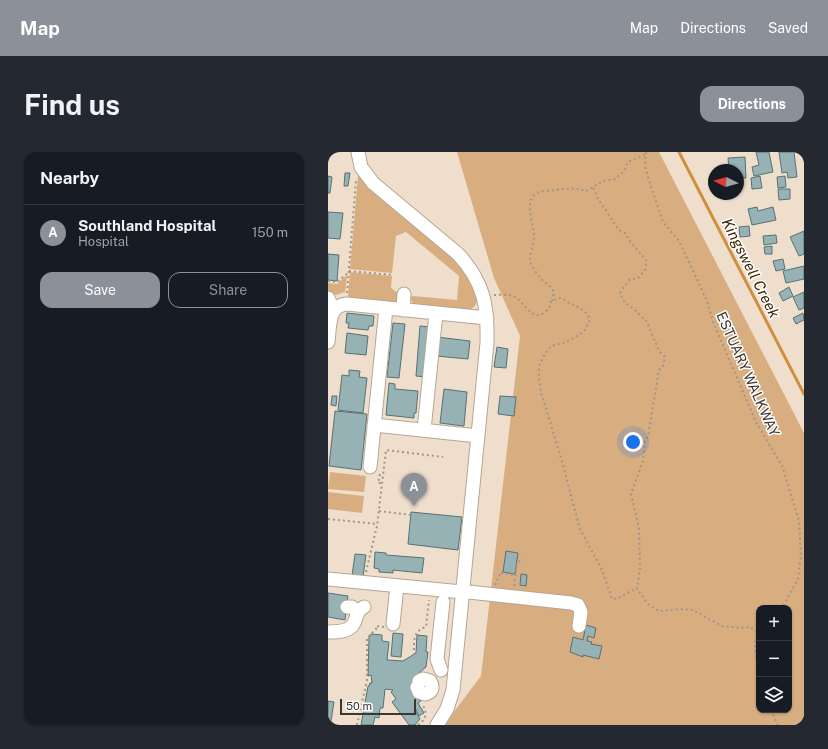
<!DOCTYPE html>
<html lang="en">
<head>
<meta charset="utf-8">
<style>
	:root { --surface:#171b24; --page:#242831; --text:#f1f3f6; --muted:#9ea1a6; --line:#363941; --accent:#8c9099 }
	body { margin:0; font-family:"Public Sans",sans-serif; background:var(--page); color:var(--text) }
	.controls { position:absolute; right:12px; bottom:12px; display:grid; overflow:hidden; border-radius:8px; box-shadow:0 1px 3px #0004 }
	.controls button { width:36px; height:36px; display:grid; place-items:center; padding:0; border:0; border-bottom:1px solid var(--line); background:var(--surface); color:var(--text); font:20px sans-serif }
	.compass { position:absolute; left:380px; top:12px; width:36px; height:36px; border-radius:50%; background:var(--surface); box-shadow:0 1px 3px #0004; rotate:276deg }
	.scale { position:absolute; left:12px; bottom:10px; width:76px; box-sizing:border-box; padding-left:4px; border:2px solid #3d362f; border-top:0; font-size:11px; line-height:14px; white-space:nowrap; color:#3d362f; -webkit-text-stroke:3px #fff; paint-order:stroke }
	.you { position:absolute; left:305px; top:290px; width:14px; height:14px; margin:-10px; border:3px solid #fff; border-radius:50%; background:#1a73e8; box-shadow:0 0 0 6px #1a73e833 }
	.badge { display:grid; place-items:center; width:26px; height:26px; border-radius:50%; background:var(--accent); color:#fff; font-size:13px; font-weight:700 }
	.pin { position:absolute; translate:-50% -33px; filter:drop-shadow(0 1px 2px #0008) }
	.pin::after { content:''; position:absolute; top:21px; width:14px; height:12px; background:inherit; clip-path:polygon(0 0,100% 0,50% 100%) }
	.list { margin:0; padding:0; list-style:none }
	h2 { display:flex; justify-content:space-between; align-items:center; height:52px; margin:0; padding:0 16px; font-size:17px }
	h2 small { font-size:13px; font-weight:400; color:var(--muted) }
	.list li { display:grid; grid-template-columns:26px 1fr auto; gap:12px; align-items:center; box-sizing:border-box; height:56px; padding:0 16px; border-top:1px solid var(--line) }
	.list b { display:block; font-size:15px; white-space:nowrap }
	.list p { margin:0; font-size:13px; white-space:nowrap; color:var(--muted) }
	.list em { font-size:13px; font-style:normal; color:var(--muted) }
	.actions { display:flex; gap:8px; padding:12px 16px }
	.actions a { flex:1; padding:9px 0; border:1px solid var(--accent); border-radius:12px; text-align:center; font-size:14px; color:var(--accent) }
	.actions .main { background:var(--accent); color:#fff }
	.icon { flex:none; width:22px; height:22px; fill:none; stroke:currentColor; stroke-width:2; stroke-linecap:round; stroke-linejoin:round }
	.map { position:relative; flex:none; width:476px; height:573px; overflow:hidden; border-radius:12px }
	header { display:flex; align-items:center; gap:24px; box-sizing:border-box; height:56px; padding:0 20px; background:var(--accent); color:#fff }
	header strong { font-size:19px }
	nav { display:flex; gap:22px; margin-inline-start:auto; font-size:14px }
	.intro { display:flex; align-items:center; justify-content:space-between; box-sizing:border-box; height:96px; padding:0 24px }
	h1 { margin:0; font-size:28px }
	.button { padding:10px 18px; border-radius:12px; background:var(--accent); color:#fff; font-size:14px; font-weight:700 }
	main { display:flex; gap:24px; padding:0 24px }
	aside { flex:1; background:var(--surface); border-radius:12px; box-shadow:0 1px 3px #0004 }
	.map>svg:first-child { display:block }
	.green { fill:#d8ae81; fill-rule:evenodd }
	.lines { fill:none; stroke-linecap:round; stroke-linejoin:round }
	.stream { stroke:#d08f3f; stroke-width:3 }
	.building { fill:#96b2b5; stroke:#567174 }
	.minor-casing { stroke:#b5a593; stroke-width:15 }
	.path { stroke:#a29588; stroke-width:2; stroke-dasharray:2 3; stroke-linecap:butt }
	.minor { stroke:#fff; stroke-width:13 }
	.labels { text-anchor:middle; dominant-baseline:central; stroke-width:3; stroke-linejoin:round; paint-order:stroke }
	.street-label { font-size:14px; fill:#3d362f; stroke:#fff }
	.water-label { font-size:15px; font-style:italic; fill:#3e2502; stroke:#fff }
</style>
</head>
<body>
<header>
<strong>Map</strong>
<nav><a>Map</a><a>Directions</a><a>Saved</a></nav>
</header>
<div class="intro"><h1>Find us</h1><a class="button">Directions</a></div>
<main>
<aside>
<h2>Nearby<small></small></h2>
<ul class="list">
<li><span class="badge">A</span><div><b>Southland Hospital</b><p>Hospital</p></div><em>150 m</em></li>
</ul>
<div class="actions"><a class="main">Save</a><a>Share</a></div>
</aside>
<div class="map">
<svg width="476" height="573" viewBox="0 0 476 573">
	<rect width="100%" height="100%" fill="#f0decc"/>
	<path class="green" d="M129,0H331L476,281V573H116L153,524L192,184L166,126ZM431,456H461V558H431Z
		M30,23L41,34L136,116C143,126 159,153 140,158L86,153L82,146L85,144L129,148L131,124L78,80L68,84L64,121L22,117Z
		M22,120L64,124L63,136L71,142L70,148L66,151L33,148L32,146L30,147L21,146L20,144Z
		M19,123L17,140C11,142 5,145 0,141V131L9,132Z
		M2,320L38,324L36,340L0,337Z
		M0,340L36,344L34,361L0,357Z"/>
	<g class="lines">
		<path class="stream" d="M351,0L476,242"/>
	</g>
	<path class="building" d="M428,0H441L445,20L426,24L424,15L431,13Z
		M451,0H466L469,25L460,26L459,20L454,21Z
		M417,5L418,26H410V18H401L400,6Z
		M17,21H22L20,34H16Z
		M0,24L4,25L2,41H0Z
		M432,24L434,36L424,37L423,26Z
		M457,24L458,35L450,36L449,25Z
		M450,37H462V47L451,48Z
		M429,55L430,59L445,55L448,68L424,73L420,57Z
		M0,60L15,61L12,87L0,86Z
		M421,74L422,84L412,85L411,75Z
		M476,79V102L471,104L462,85Z
		M448,83L449,91L436,93L435,84Z
		M444,94V102H437L436,95Z
		M0,102L11,103L9,129L0,128Z
		M455,107L457,117L448,119L445,109Z
		M476,114V127L458,131L455,119Z
		M461,135L465,144L455,149L451,141Z
		M476,140V156L471,158L465,145Z
		M19,161L46,164L45,174H41L40,178L20,176L21,171H18Z
		M475,161L476,168L468,172L465,166Z
		M65,171L77,172L71,226L59,225Z
		M92,174L103,175L99,225L88,224Z
		M19,181L40,184L38,203L17,201Z
		M109,185L142,189L140,207L108,204Z
		M169,195L180,197L178,216L166,215Z
		M21,218L32,219L31,225L39,226L35,261L10,258L14,223L21,224Z
		M61,231L67,232V237L90,239L88,261H86V266L58,263Z
		M116,237L139,240L136,274L112,271Z
		M4,244H9L8,254L3,253Z
		M172,244L188,245L186,264L170,262Z
		M7,259L39,262L33,318L1,314Z
		M83,360L134,365L130,398L80,392Z
		M178,399L190,401L187,422L175,420Z
		M47,400L58,401V403L96,406L94,421L65,418V421L51,420V417L46,416Z
		M27,402L38,403L35,425L24,424Z
		M193,422L199,423L198,434L192,433Z
		M0,441L20,444L17,468L0,465Z
		M258,473L268,476L266,486L260,484L259,489L264,490L263,492L274,494L271,507L255,503V505L242,500L245,485L255,488Z
		M65,481L75,482L73,505L63,504Z
		M43,482L54,483V489L61,490L59,508L75,509L88,501L89,483L99,484L98,500H100L98,515L85,526L92,530L88,546L94,548L90,551L96,561L91,564L87,556L86,557L92,567L87,573H81L64,550L68,547L63,540L65,538L57,537L55,556H52L51,566L47,565L45,573H33L40,534H41L42,531H44L43,523L40,524L41,485Z
		M0,549L6,550L3,569H0Z"/>
	<g class="lines">
		<defs>
			<path id="minor" d="M30,0L33,15L45,31L130,102C156,130 160,154 159,191L125,538L119,557L109,573
				M0,146L5,157
				M75,158L76,142
				M0,190C2,174 0,153 19,152L159,166
				M46,273L150,284
				M96,278L108,161
				M42,315L58,156
				M0,427L134,440H141L243,451L250,453L253,460L251,474
				M19,455H24L29,460
				M65,472L69,434
				M0,480C9,480 22,480 26,471C30,463 28,459 36,455
				M113,518L109,507L115,450
				M89,535L91,540L97,542C104,541 106,535 102,529L95,527L91,529"/>
		</defs>
		<use href="#minor" class="minor-casing"/>
		<path class="path" d="M318,0L317,14L322,32L335,70L351,89L360,108L379,149L385,170L428,270L454,314L471,369L473,403L470,427L454,456
			M317,3L300,10L296,19L287,27L275,29L265,35L270,47L291,78L298,82L300,87L319,109L317,118L310,126L301,128L292,141L297,151L307,158L319,170L331,199L337,205L335,214L331,218L320,285L317,288L315,309L303,342L311,376L312,416L309,437L320,452L331,459L353,457L365,458L394,474L412,476L422,475L430,480
			M21,119L65,123
			M0,129L9,130L20,121
			M19,141L28,28
			M166,143C172,143 179,142 185,144C196,148 203,170 216,161C220,158 223,154 223,150L230,146H234C244,155 257,154 262,168L257,178L251,183L238,190L223,194L217,202L211,214V226L213,240L233,306L252,377L274,418L284,447C294,447 299,439 309,437
			M224,149C229,136 221,134 213,127C209,122 203,114 202,108C201,104 206,92 206,84C206,73 195,48 209,41C213,38 222,39 227,38C238,37 247,35 258,39L265,35
			M52,322L50,331H54
			M51,359L83,363
			M0,367L49,372
			M38,420L49,374L58,298L115,305
			M173,421L187,423
			M167,433L173,419
			M186,434L189,411L195,407
			M431,479C424,491 428,505 431,518
			M86,503C86,491 84,479 98,475L101,448
			M443,558L450,573
			M29,573L39,528V486L48,477V474L56,475
			M90,573C98,568 100,560 94,552"/>
		<use href="#minor" class="minor"/>
	</g>
	<g class="labels">
		<g class="street-label">
			<text transform="translate(420 222) rotate(66)">ESTUARY WALKWAY</text>
		</g>
		<g class="water-label">
			<text transform="translate(423 116) rotate(63)">Kingswell Creek</text>
		</g>
	</g>
</svg>
<div class="controls">
<button>+</button>
<button>−</button>
<button><svg class="icon" aria-label="layers" viewBox="0 0 24 24"><path d="M12 4l9 5-9 5-9-5zM3 14l9 5 9-5"/></svg></button>
</div>
<svg class="compass" viewBox="-18 -18 36 36"><path d="M0-13l5 13h-10z" fill="#e53935"/><path d="M0 13l5-13h-10z" fill="#9ea1a6"/></svg>
<div class="scale">50 m</div>
<div class="you"></div>
<div class="pin badge" style="left:86px;top:354px">A</div>
</div>
</main>
</body>
</html>
